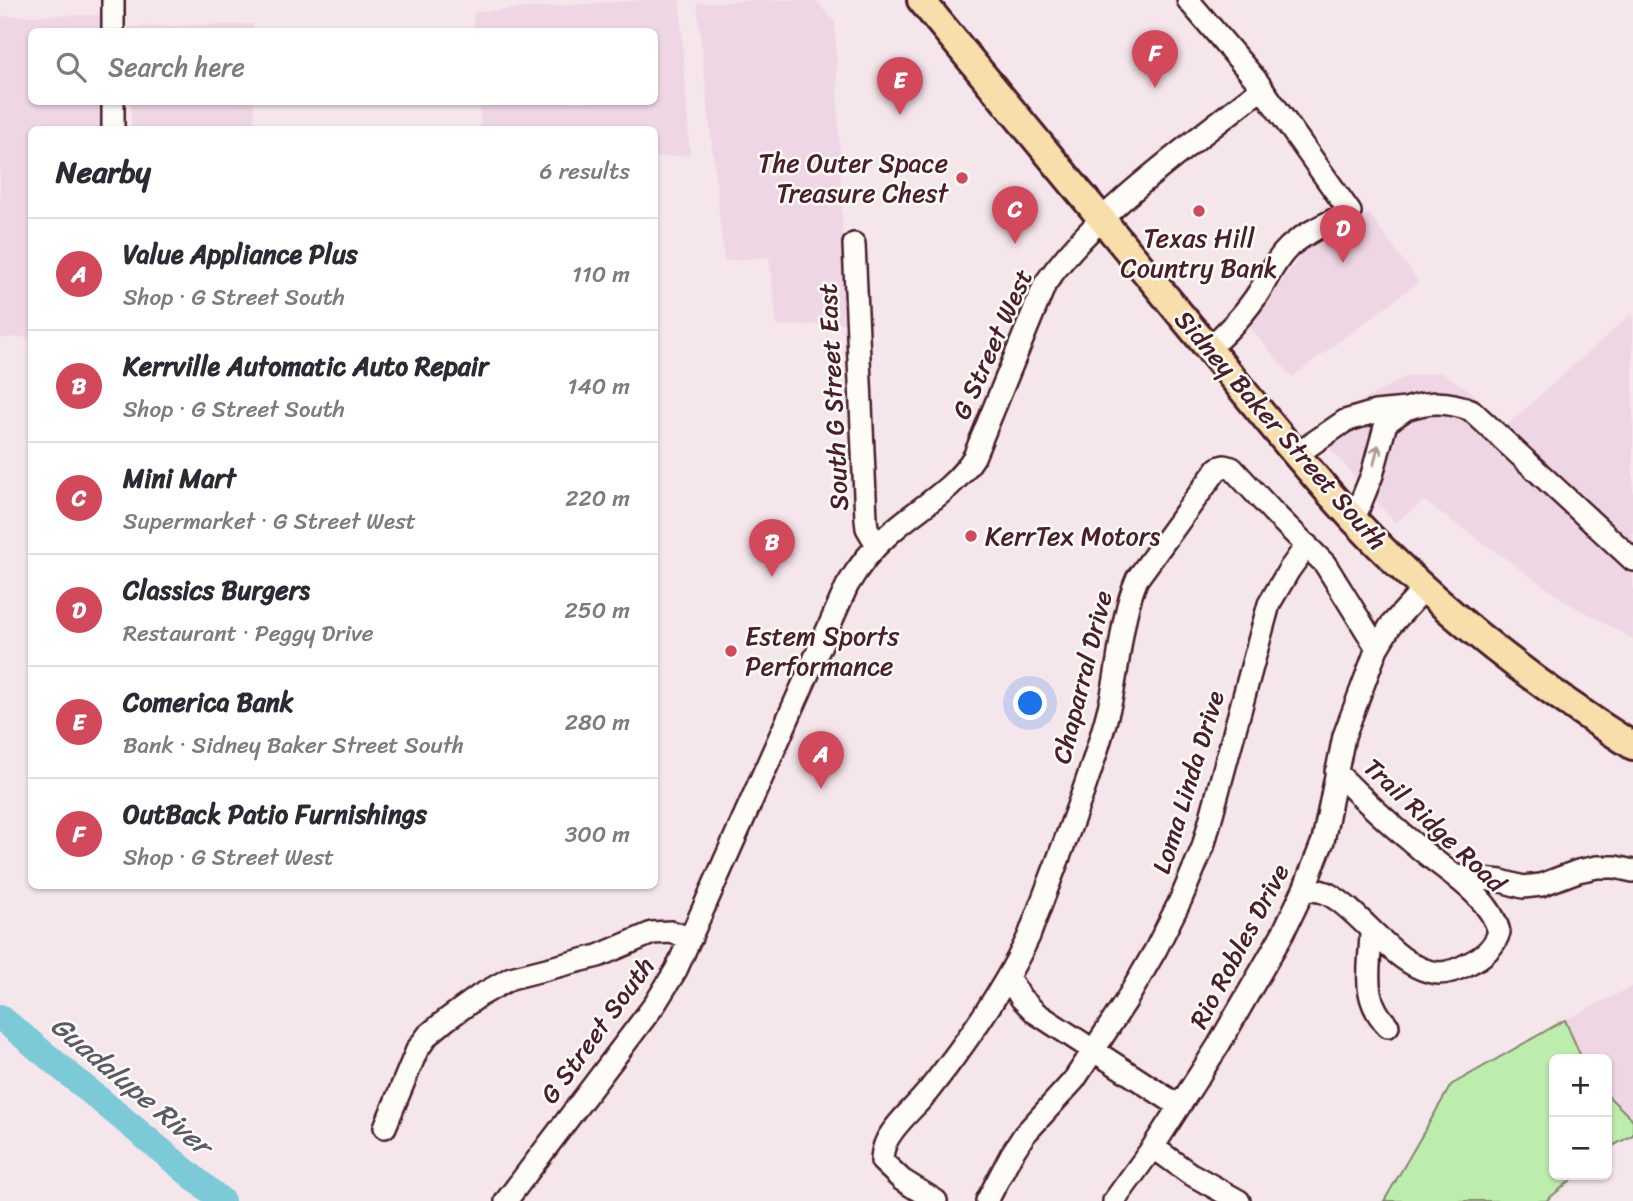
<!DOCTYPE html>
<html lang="en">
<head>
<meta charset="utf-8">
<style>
	:root { --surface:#fff; --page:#f7f7f7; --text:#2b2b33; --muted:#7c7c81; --line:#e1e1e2; --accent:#d1495b }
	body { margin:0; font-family:Sriracha,sans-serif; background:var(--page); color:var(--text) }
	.controls { position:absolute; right:21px; bottom:21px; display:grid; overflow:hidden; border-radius:10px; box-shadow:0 2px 5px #0004 }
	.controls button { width:63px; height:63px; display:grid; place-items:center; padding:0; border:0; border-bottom:2px solid var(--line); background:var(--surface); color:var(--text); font:35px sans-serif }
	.you { position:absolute; left:1031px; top:704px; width:24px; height:24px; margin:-18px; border:5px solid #fff; border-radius:50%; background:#1a73e8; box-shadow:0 0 0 10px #1a73e833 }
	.badge { display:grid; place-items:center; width:46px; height:46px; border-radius:50%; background:var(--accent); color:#fff; font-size:23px; font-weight:700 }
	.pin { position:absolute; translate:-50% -58px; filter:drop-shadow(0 2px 4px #0008) }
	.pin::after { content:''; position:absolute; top:37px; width:24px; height:21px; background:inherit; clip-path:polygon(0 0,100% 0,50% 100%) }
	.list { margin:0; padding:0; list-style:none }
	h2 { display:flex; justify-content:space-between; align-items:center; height:91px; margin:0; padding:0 28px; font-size:30px }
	h2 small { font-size:23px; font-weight:400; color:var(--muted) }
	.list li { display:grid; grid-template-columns:46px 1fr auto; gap:21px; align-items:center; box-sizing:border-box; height:112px; padding:0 28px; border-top:2px solid var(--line) }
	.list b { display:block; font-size:26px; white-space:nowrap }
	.list p { margin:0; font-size:23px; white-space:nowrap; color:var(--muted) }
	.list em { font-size:23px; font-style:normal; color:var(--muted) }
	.icon { flex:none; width:38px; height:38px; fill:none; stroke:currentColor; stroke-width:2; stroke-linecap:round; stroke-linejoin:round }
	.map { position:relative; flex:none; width:1633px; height:1201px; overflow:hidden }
	.search { position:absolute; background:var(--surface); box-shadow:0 2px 5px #0004; left:28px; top:28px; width:630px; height:77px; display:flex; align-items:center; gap:18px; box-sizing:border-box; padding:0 24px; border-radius:10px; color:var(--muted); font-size:26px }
	.panel { position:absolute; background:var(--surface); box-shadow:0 2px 5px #0004; left:28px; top:126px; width:630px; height:763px; border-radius:10px }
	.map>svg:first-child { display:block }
	.built { fill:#efd6e4 }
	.green { fill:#bdedac; stroke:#84866c; stroke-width:2 }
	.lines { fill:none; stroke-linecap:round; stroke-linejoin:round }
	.river { stroke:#7bc9d8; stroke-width:26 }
	.minor-casing { stroke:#4a1f2b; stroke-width:26 }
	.major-casing { stroke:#4a1f2b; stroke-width:32 }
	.minor { stroke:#fdfcf7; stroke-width:21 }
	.major { stroke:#f8deab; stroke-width:26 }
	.oneway { stroke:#ac999b }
	.poi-dot { fill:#d1495b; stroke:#fdfcf7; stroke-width:2.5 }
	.labels { text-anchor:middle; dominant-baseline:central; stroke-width:5; stroke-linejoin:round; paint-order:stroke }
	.poi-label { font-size:26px; fill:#4a1f2b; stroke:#fdfcf7; text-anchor:start }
	.street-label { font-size:26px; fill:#4a1f2b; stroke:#fdfcf7 }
	.water-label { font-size:28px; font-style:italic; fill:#5b5a68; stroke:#fdfcf7 }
</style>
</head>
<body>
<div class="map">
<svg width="1633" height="1201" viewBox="0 0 1633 1201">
	<rect width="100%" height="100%" fill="#f5e6ec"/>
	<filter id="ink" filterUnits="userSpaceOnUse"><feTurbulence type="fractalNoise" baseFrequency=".0143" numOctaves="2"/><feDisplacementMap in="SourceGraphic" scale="14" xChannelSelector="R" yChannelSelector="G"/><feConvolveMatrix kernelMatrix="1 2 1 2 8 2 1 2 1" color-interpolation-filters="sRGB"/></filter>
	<g filter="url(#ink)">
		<path class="built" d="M644,0H680L690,155L655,158L654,130L481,129L479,102H654V32L474,31L473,12Z
			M769,0H815L835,22L846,323L777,326L769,257L724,261L697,3Z
			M103,15V31L32,32V102H103V129L32,130L31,337L0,338V16Z
			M253,24V31H130L129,27Z
			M131,102H254L255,129H131Z
			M1369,213L1419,282L1292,377L1248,325L1305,250Z
			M1633,312V639L1568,603L1424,501L1395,523L1312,428L1407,376L1441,372L1468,389L1506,426Z
			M1633,986V1120L1607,1095V1059H1582L1565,1020Z"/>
		<path class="green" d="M1565,1020L1582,1059H1554V1175H1577L1546,1201H1384L1451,1085Z
			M1607,1095L1633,1120V1135L1607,1149Z"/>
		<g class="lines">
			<path class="river" d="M0,1017L222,1201"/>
			<defs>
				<path id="minor" d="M113,0V32
					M1188,0L1257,81L1350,212C1330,222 1306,232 1289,247C1275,260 1269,276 1259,292C1245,314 1228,331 1209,348
					M113,102V130
					M854,244L866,519L867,528L877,545
					M1406,409C1430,401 1447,401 1471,410L1633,560
					M1297,454L1345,421L1375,412L1406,409L1386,423L1372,475L1354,519
					M1456,876L1501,881L1523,887L1541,885L1578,871L1597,867H1615L1633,871
					M1304,889C1313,890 1322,890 1330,895C1364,914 1398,971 1439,973C1450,973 1461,968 1470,963C1483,957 1495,946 1499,932C1490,894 1440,868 1413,843C1386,821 1361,797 1336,772
					M1371,930C1371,966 1359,997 1388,1026
					M1008,977L1021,998L1036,1013L1179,1106
					M385,1127L417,1050L428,1035L446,1020L479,996L511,978L598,956L652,933L671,932L691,938
					M1153,1147L1189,1173L1239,1201
					M506,1201L655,1004L676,970L847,586C858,567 871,550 888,535C917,508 952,492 974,457L1045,284C1096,210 1191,145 1262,88
					M936,1201L902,1180L882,1161C882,1155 884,1146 887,1140C897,1121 916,1107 929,1090C967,1042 1003,991 1029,936C1057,860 1090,783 1110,704C1120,663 1120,619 1137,579L1218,468L1224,466L1232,468L1272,511L1325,564L1377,648
					M987,1201L1011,1155L1024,1135L1074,1080L1126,1001L1156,949L1181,899L1203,847L1269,604L1289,570L1307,545
					M1114,1201L1153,1147L1218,1046L1283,933L1304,889L1323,841L1344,736L1377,648L1391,625L1424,589"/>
				<path id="major" d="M921,0C1011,108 1100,218 1190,326C1244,391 1297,459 1354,520C1437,608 1532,682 1633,746"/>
			</defs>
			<use href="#minor" class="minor-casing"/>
			<use href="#major" class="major-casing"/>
			<use href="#minor" class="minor"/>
			<use href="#major" class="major"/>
		</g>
		<defs><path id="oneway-shaft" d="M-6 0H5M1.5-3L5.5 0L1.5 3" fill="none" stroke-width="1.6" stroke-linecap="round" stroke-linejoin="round" transform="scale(1.75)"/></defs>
		<use class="oneway" href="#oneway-shaft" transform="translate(1376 455) rotate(-77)"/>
	</g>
	<g class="poi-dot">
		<circle cx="962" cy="178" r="7"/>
		<circle cx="1199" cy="211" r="7"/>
		<circle cx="971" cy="536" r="7"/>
		<circle cx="731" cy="651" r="7"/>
	</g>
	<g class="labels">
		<g class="poi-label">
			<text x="948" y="163" text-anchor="end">The Outer Space<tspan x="948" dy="30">Treasure Chest</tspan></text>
			<text x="1199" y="238" text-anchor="middle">Texas Hill<tspan x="1199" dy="30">Country Bank</tspan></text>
			<text x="985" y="536">KerrTex Motors</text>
			<text x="745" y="636">Estem Sports<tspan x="745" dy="30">Performance</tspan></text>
		</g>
		<g class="street-label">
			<text transform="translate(992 344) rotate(-66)">G Street West</text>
			<text transform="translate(833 397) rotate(-93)">South G Street East</text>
			<text transform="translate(1281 430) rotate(49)">Sidney Baker Street South</text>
			<text transform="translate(1082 677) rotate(-76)">Chaparral Drive</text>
			<text transform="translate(1188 782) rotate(-73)">Loma Linda Drive</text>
			<text transform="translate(1435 825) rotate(43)">Trail Ridge Road</text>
			<text transform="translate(1239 946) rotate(-62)">Rio Robles Drive</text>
			<text transform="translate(597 1030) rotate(-54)">G Street South</text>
		</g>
		<g class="water-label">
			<text transform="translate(131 1085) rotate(40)">Guadalupe River</text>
		</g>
	</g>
</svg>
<div class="controls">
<button>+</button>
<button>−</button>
</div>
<div class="you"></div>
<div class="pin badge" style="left:821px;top:789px">A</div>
<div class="pin badge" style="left:772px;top:577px">B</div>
<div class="pin badge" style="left:1015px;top:244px">C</div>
<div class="pin badge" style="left:1343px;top:263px">D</div>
<div class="pin badge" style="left:900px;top:115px">E</div>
<div class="pin badge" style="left:1155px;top:88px">F</div>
<div class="search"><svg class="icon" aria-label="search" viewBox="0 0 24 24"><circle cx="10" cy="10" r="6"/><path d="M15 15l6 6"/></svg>Search here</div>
<section class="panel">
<h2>Nearby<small>6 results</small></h2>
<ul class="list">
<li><span class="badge">A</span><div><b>Value Appliance Plus</b><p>Shop · G Street South</p></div><em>110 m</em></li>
<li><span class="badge">B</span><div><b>Kerrville Automatic Auto Repair</b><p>Shop · G Street South</p></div><em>140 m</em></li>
<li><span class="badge">C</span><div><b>Mini Mart</b><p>Supermarket · G Street West</p></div><em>220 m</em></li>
<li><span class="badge">D</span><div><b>Classics Burgers</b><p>Restaurant · Peggy Drive</p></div><em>250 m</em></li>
<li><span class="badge">E</span><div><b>Comerica Bank</b><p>Bank · Sidney Baker Street South</p></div><em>280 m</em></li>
<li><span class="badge">F</span><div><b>OutBack Patio Furnishings</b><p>Shop · G Street West</p></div><em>300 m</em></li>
</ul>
</section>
</div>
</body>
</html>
